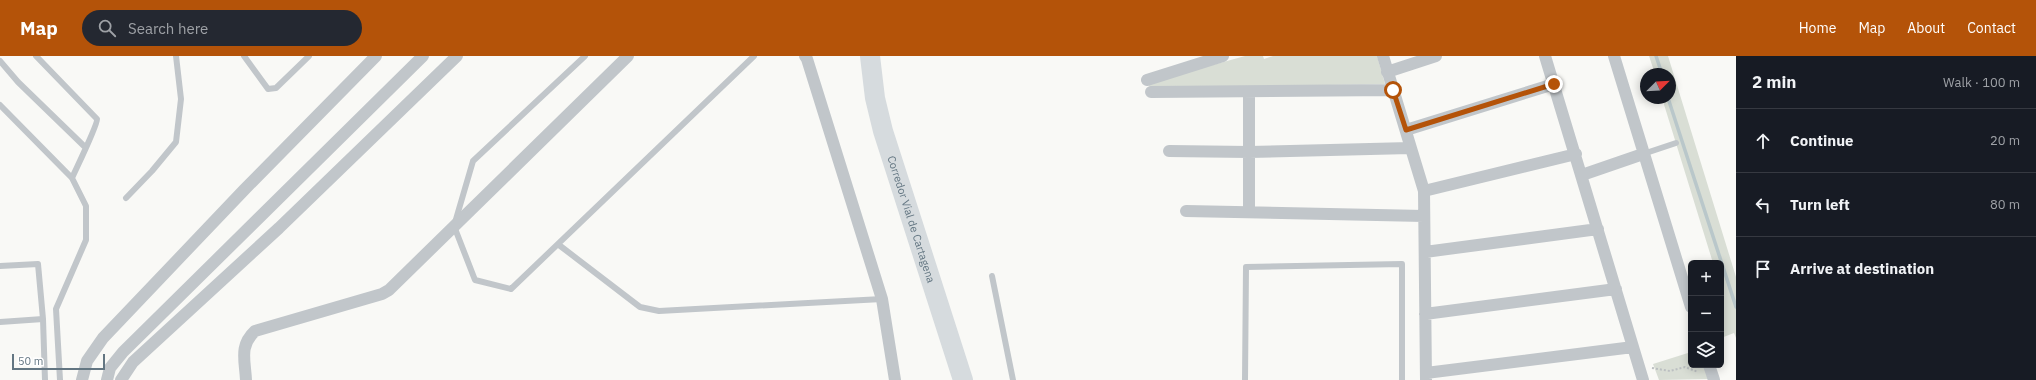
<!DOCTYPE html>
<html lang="en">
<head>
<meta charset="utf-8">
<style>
	:root { --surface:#171b24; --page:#242831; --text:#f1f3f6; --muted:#9ea1a6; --line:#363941; --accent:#b45309 }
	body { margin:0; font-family:"IBM Plex Sans",sans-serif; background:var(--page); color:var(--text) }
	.controls { position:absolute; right:12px; bottom:12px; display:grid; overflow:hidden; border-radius:6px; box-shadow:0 2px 10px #0003 }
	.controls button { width:36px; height:36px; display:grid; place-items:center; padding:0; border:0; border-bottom:1px solid var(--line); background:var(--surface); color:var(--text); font:20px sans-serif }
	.compass { position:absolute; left:1640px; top:12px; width:36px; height:36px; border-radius:50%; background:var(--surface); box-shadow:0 2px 10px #0003; rotate:66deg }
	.scale { position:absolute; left:12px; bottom:10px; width:93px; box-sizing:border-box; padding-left:4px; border:2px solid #637682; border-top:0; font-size:11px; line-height:14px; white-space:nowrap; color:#637682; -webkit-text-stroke:3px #fff; paint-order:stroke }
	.stop { position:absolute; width:12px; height:12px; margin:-9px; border:3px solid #b45309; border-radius:50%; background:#fff }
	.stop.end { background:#b45309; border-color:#fff; box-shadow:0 1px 4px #0008 }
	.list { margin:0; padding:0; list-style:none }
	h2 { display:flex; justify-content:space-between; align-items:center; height:52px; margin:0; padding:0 16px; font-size:17px }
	h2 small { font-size:13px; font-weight:400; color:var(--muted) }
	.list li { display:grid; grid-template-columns:26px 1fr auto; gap:12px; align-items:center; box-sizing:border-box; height:64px; padding:0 16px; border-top:1px solid var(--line) }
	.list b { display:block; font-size:15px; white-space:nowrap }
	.list em { font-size:13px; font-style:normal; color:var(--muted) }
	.icon { flex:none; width:22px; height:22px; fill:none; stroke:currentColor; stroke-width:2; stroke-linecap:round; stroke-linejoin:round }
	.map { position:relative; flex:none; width:1736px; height:324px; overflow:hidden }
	header { display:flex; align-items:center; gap:24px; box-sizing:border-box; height:56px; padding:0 20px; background:var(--accent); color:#fff }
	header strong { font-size:19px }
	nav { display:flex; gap:22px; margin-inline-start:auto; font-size:14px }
	.search { width:280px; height:36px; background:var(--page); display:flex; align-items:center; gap:10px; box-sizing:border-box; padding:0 14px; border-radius:22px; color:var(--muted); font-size:15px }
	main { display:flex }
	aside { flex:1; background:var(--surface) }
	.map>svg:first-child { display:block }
	.green { fill:#d9ded5 }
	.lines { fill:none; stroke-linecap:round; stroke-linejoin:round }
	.stream { stroke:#b9c7ca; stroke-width:3.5 }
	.path { stroke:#bbbfc1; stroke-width:2; stroke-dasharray:2 2; stroke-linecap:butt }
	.service { stroke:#c1c6ca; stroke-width:6 }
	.minor { stroke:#c1c6ca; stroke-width:12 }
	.primary { stroke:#d6dbde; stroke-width:20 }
	.route { stroke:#b45309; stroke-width:5 }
	.labels { text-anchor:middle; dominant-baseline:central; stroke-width:4; stroke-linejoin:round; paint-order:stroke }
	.street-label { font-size:11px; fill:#637682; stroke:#fff }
</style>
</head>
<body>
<header>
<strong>Map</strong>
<div class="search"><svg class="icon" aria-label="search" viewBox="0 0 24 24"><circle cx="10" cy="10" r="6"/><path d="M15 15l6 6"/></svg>Search here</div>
<nav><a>Home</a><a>Map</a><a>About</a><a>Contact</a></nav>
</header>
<main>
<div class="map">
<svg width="1736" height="324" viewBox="0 0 1736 324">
	<rect width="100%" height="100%" fill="#f9f9f6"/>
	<path class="green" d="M1245,0H1263L1264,3L1273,0H1377L1385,28L1150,32L1148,27Z
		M1649,0H1668L1736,221V282L1734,277L1721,282V207H1713L1662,42H1670V18H1655Z
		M1691,296V309H1705L1709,323L1659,324L1653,308Z"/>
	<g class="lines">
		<path class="stream" d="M1656,0L1662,18
			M1668,42L1736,251"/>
		<path class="path" d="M1652,312L1670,315L1685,311L1698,316"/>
		<path class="service" d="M36,0L97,63C98,68 76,113 72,122
			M244,0L268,33L276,32L309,0
			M585,0L473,105L454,170L475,224L511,233L754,0
			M0,5L18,26L85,91
			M0,49L72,122L86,150V184L56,253L60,324
			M1643,98L1676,87
			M126,142L152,115L176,86L181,43L176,0
			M559,189L640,251L659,255L882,243
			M0,210L38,208L43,263L45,324
			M992,220L1013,324
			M0,266L43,263
			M1245,324L1246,211L1402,208V324"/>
		<path class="minor" d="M805,0L807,3L882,243L895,324
			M1383,0L1424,135L1426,324
			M1545,0L1643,324
			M1614,0L1691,251
			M1387,16L1436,0
			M1147,24L1223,0
			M1151,36L1393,34
			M1406,74L1554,28
			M1169,95L1249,96L1410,92
			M1582,119L1643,98
			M1424,135L1576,98
			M1186,155L1424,160
			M1249,156V36
			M1425,196L1598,173
			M1425,258L1616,233
			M1709,309L1714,324
			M1426,317L1633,291
			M82,324L87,305L103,282L244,134L376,0
			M107,324L110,312L123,296L423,0
			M121,324L133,306L279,172L457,0
			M246,324C245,304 239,290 255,275L382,238L389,234L628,0"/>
		<path class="primary" id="s1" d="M870,0L875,42L883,75L963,324"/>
	</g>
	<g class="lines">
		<path class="route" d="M1393,34L1406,74L1554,28"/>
	</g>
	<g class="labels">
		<g class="street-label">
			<text stroke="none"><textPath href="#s1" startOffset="169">Corredor Vial de Cartagena</textPath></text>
		</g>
	</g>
</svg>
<div class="controls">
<button>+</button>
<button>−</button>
<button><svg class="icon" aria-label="layers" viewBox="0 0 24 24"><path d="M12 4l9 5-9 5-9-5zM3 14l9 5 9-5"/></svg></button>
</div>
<svg class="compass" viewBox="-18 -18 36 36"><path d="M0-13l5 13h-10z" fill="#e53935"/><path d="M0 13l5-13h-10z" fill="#9ea1a6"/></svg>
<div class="scale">50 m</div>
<div class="stop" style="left:1393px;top:34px"></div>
<div class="stop end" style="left:1554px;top:28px"></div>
</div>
<aside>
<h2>2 min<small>Walk · 100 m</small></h2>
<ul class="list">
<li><svg class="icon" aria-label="ahead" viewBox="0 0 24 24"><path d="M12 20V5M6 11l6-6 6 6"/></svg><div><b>Continue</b></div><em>20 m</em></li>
<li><svg class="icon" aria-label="left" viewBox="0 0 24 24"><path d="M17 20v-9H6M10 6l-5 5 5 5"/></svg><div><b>Turn left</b></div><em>80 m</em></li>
<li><svg class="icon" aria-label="arrive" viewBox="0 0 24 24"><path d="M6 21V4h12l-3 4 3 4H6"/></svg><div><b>Arrive at destination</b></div></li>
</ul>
</aside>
</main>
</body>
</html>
